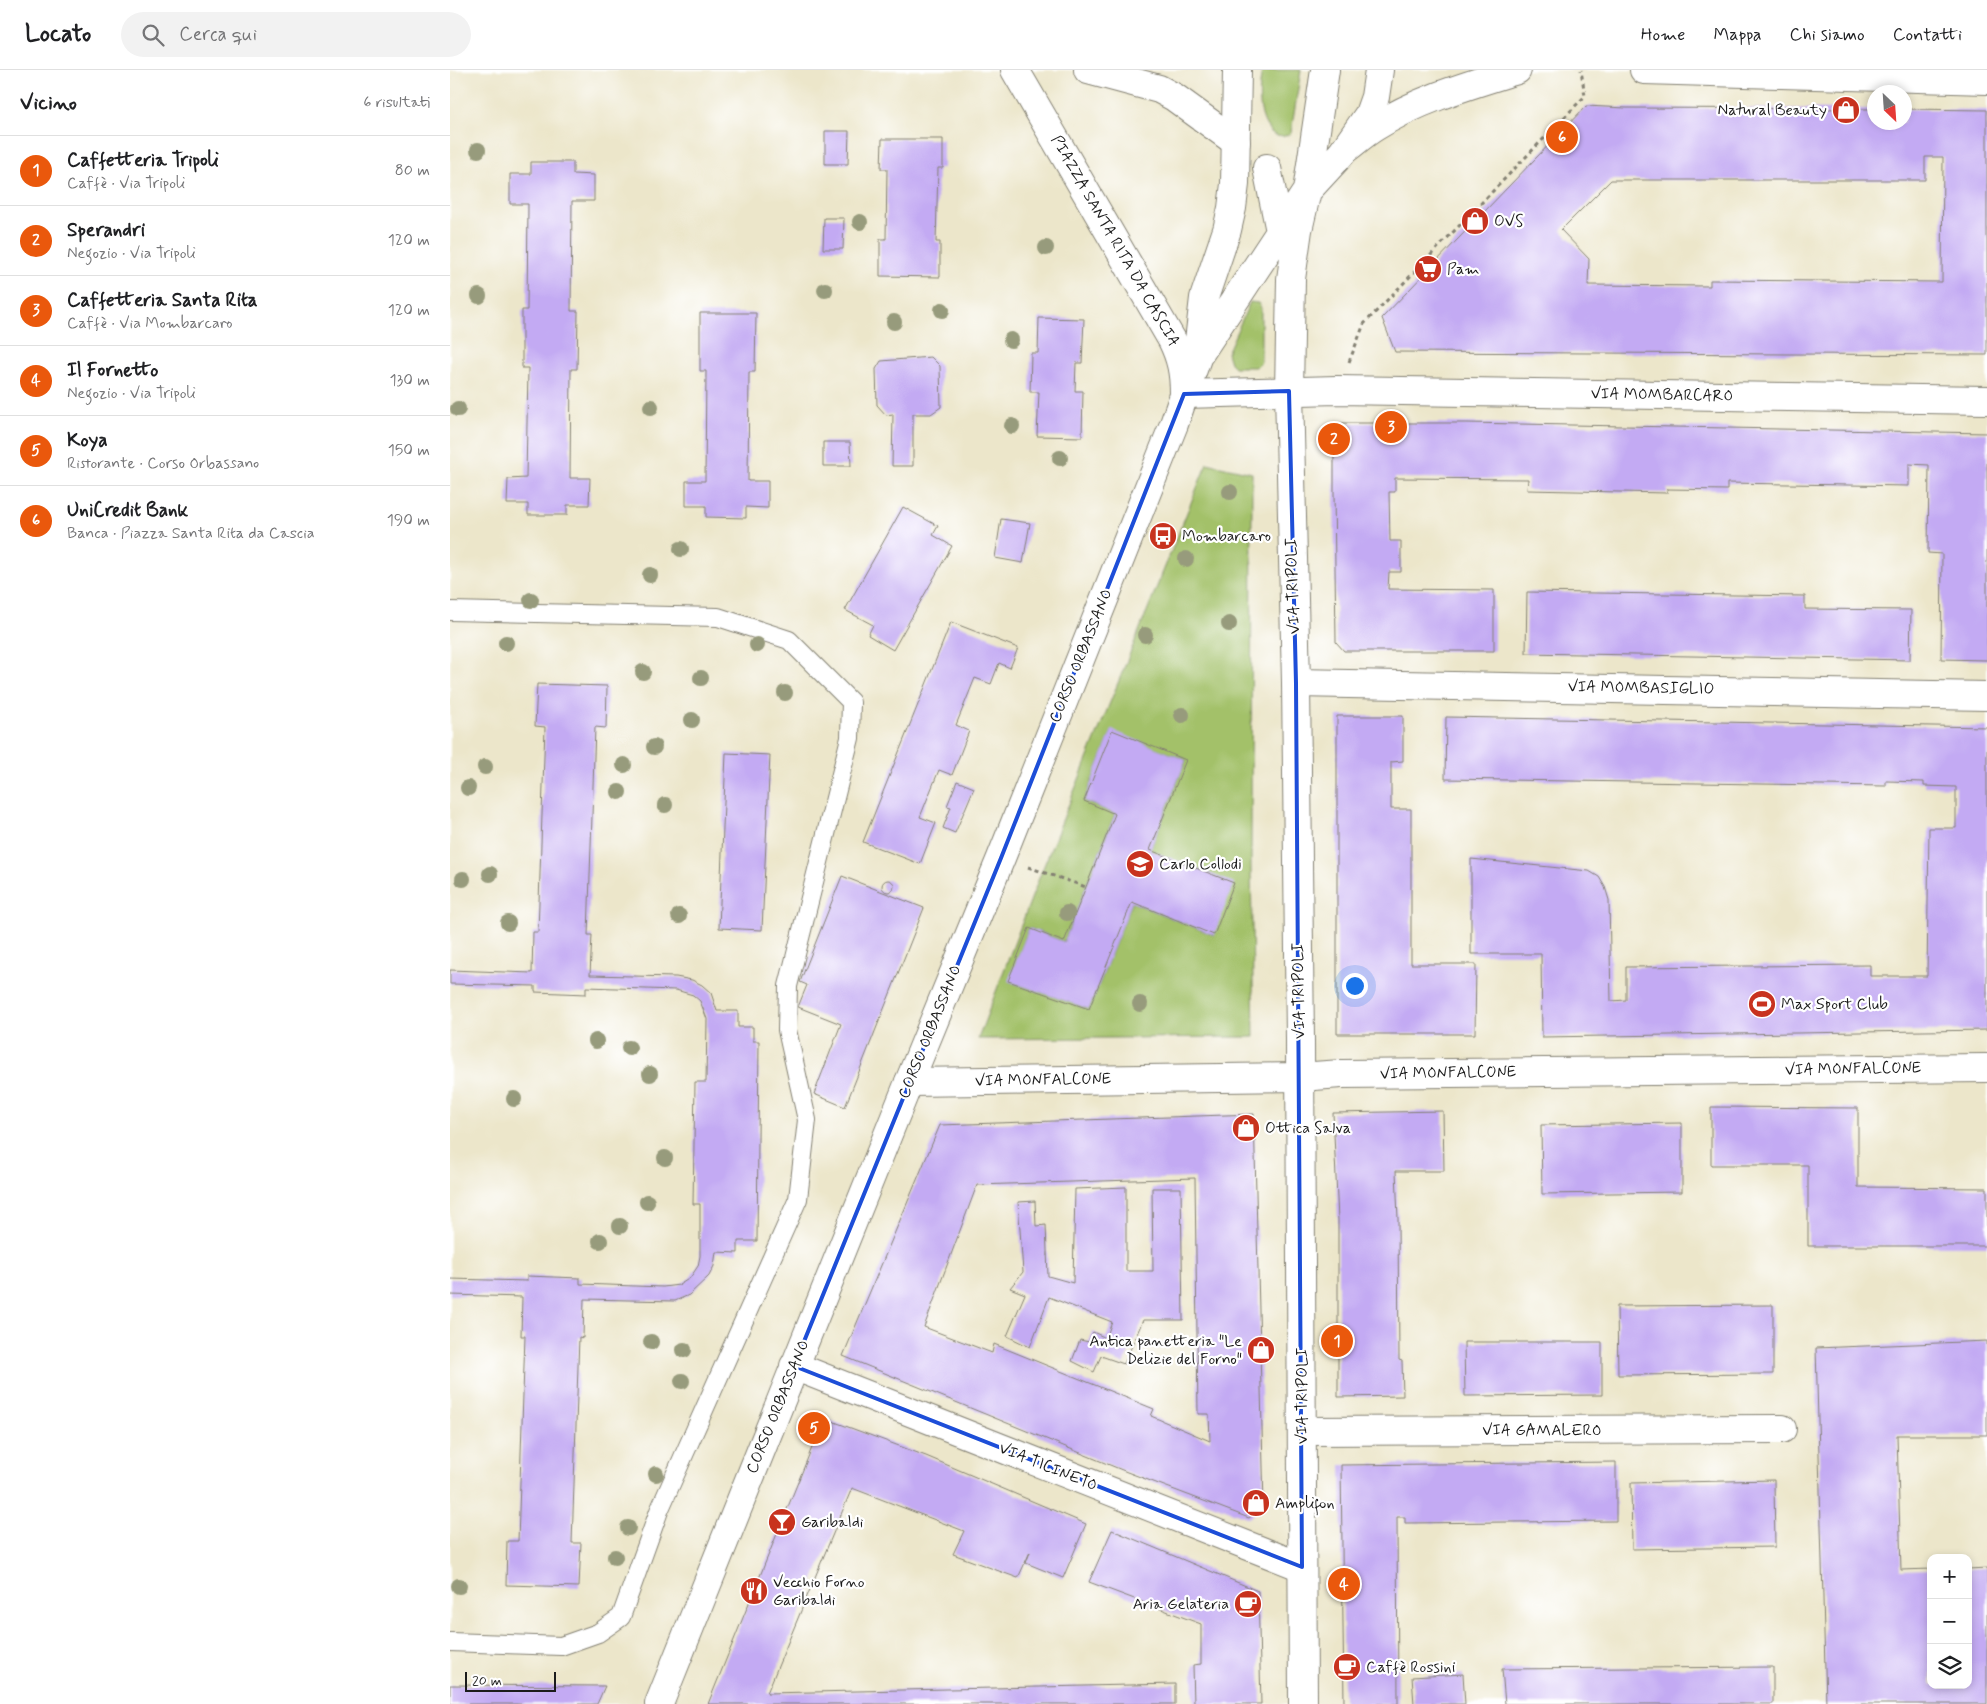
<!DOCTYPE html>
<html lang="it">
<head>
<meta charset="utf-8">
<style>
	:root { --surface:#fff; --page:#f2f2f2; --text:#202124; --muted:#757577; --line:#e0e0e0; --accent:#ea580c }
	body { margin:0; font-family:Mynerve,sans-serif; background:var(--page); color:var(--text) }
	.controls { position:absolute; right:15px; bottom:15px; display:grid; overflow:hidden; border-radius:10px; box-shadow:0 2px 8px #0003 }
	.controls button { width:45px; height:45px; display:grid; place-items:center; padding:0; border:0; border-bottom:1px solid var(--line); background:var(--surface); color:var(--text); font:25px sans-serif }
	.compass { position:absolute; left:1417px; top:15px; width:45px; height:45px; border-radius:50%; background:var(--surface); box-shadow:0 2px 8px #0003; rotate:155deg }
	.scale { position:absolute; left:15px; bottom:12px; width:91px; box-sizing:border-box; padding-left:5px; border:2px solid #1c1c1c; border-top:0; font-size:14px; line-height:18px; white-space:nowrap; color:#1c1c1c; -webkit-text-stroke:4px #fff; paint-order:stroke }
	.you { position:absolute; left:904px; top:915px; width:18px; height:18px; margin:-12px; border:4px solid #fff; border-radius:50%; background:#1a73e8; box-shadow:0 0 0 8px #1a73e833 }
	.badge { display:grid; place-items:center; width:32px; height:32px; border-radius:50%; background:var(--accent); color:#fff; font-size:16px; font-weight:700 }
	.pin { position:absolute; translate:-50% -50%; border:2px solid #fff; box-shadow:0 1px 5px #0006 }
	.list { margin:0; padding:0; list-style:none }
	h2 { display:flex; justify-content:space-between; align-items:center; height:65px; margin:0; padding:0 20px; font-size:21px }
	h2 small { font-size:16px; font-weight:400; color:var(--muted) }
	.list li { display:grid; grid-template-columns:32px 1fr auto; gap:15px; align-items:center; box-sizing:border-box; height:70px; padding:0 20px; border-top:1px solid var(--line) }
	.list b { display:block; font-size:19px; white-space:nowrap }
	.list p { margin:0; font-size:16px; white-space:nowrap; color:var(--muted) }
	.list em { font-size:16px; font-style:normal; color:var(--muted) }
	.icon { flex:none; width:28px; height:28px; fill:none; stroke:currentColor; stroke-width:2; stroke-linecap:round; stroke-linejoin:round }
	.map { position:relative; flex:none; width:1537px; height:1634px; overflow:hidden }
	header { display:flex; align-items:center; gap:30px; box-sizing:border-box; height:70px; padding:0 25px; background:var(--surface); border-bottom:1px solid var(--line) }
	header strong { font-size:24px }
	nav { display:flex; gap:28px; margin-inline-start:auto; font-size:18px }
	.search { width:350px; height:45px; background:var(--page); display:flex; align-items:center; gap:12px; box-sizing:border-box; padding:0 18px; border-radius:28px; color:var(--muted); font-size:19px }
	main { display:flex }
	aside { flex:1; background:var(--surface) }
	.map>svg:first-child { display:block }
	.green { fill:#a3c169; stroke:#606e42; fill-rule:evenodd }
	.building { fill:#c3aaf3; fill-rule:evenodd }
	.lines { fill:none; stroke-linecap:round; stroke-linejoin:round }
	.lane-casing { stroke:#848173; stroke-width:20 }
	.street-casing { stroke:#848173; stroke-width:30 }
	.secondary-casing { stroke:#848173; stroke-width:30 }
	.path { stroke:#848173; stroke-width:3; stroke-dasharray:4 4; stroke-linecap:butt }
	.lane { stroke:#fff; stroke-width:18 }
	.street { stroke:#fff; stroke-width:28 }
	.secondary { stroke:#fff; stroke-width:28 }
	.tree { fill:#979b7b }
	.marked { fill:none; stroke:#1d4ed8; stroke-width:4; stroke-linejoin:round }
	.labels { text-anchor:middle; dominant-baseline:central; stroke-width:4.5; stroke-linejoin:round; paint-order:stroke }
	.poi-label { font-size:16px; fill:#1c1c1c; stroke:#fff; text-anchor:start }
	.street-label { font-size:16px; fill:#1c1c1c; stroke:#fff }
</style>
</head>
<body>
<header>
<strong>Locato</strong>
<div class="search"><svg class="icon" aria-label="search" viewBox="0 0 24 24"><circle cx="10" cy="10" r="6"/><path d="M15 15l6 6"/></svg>Cerca qui</div>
<nav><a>Home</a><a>Mappa</a><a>Chi siamo</a><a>Contatti</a></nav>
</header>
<main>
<aside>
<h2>Vicino<small>6 risultati</small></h2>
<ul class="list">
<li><span class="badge">1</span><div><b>Caffetteria Tripoli</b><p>Caffè · Via Tripoli</p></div><em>80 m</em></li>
<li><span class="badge">2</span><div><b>Sperandri</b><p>Negozio · Via Tripoli</p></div><em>120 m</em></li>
<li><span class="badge">3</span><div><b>Caffetteria Santa Rita</b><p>Caffè · Via Mombarcaro</p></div><em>120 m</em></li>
<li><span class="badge">4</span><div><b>Il Fornetto</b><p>Negozio · Via Tripoli</p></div><em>130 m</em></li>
<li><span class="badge">5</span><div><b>Koya</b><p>Ristorante · Corso Orbassano</p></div><em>150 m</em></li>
<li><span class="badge">6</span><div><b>UniCredit Bank</b><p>Banca · Piazza Santa Rita da Cascia</p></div><em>190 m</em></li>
</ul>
</aside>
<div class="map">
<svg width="1537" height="1634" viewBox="0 0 1537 1634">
	<rect width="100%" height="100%" fill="#fff"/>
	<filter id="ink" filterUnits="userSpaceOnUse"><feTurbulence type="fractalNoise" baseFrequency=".02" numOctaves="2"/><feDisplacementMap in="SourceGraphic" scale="10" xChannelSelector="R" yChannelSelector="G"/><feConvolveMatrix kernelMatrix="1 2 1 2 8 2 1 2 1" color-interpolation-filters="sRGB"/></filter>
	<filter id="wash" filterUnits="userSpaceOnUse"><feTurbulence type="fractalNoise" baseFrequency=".0096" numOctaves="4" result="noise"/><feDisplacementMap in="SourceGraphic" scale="20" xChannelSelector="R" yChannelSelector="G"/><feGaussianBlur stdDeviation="1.12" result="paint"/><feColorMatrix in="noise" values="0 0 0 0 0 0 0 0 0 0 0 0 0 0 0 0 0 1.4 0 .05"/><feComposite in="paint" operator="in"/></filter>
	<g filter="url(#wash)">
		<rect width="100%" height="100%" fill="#ece6ca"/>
		<path class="green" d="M812,0H851L841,63C824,75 813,54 811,40C808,27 810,12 812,0Z
			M800,232L808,233L811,238V292L806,297H784L780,293L777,283Z
			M757,393L802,403L801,797L804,967L528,969L589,808ZM662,661L736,690L700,780L764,865L682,832L639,939L559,911L579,858L614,872L665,744L634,731Z"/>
		<g id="blocks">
			<path class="building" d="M1136,36L1176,38L1424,39V52H1454V39L1537,40V285L945,282L932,248ZM1475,87H1493L1492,212L1260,210V216L1138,215L1139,189L1111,160L1161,110H1475Z
				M375,61H399L398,94H375Z
				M432,69H493V98H488L486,172H490V207L430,206V169H436L437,99H431Z
				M81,92H123V104L144,105V131H122L121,241H128L127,299H121L120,408H140L139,435H117V445H78V434H57L58,409L76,408L78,298H72V240H77L78,134H60V104H81Z
				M374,148H394L393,179H373Z
				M250,243H306L305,302H299L298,411H318V438L296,437V448L256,447V436H236V411H255L256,301H250Z
				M589,248L634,249L632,293H626L625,321H633L632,367L587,366L589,322H580L581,283H588Z
				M481,287L490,296L491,337L481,344H463V396H442L443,344L436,345L427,335L426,299L431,291Z
				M891,353H1017L1537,363V590L1491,589L1492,484L1478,483L1479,395L1459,394V416L1277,413V420L1217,419V423L1077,420L1078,409L945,408V422H939L940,471H951V502H939L938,519L1044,520V581H894L886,572L884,422V360Z
				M373,372H400L401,396H373Z
				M453,437L488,456L483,465L502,476L443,580L418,565L423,555L395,540Z
				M551,449L580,453L573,493L545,488Z
				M1077,522L1355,526V539L1461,540L1460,590L1076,583Z
				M501,552L568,578L560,598L549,593L541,614L525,608L506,655L519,661L502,705L489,700L470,747L486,753L470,794L413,772Z
				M87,614L157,616L156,658L145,657L138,865H142L140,905L226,907L242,910L252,915L261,923L267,941H288V957H303V971H309L307,1171H288V1183L266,1182L264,1196L259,1206L239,1225L225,1231L134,1229L133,1268L129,1267L122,1473H131L129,1517L56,1515L57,1471H68L75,1266H71L72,1227L0,1225V1209L77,1211V1206L130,1208V1214L213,1217L229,1215L240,1208L248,1196L250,1186V1134H243L245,1012H256L257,949L250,931L243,925L226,920L136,917V924L85,922V916L0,914V900L82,903L83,862H88L95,657L85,656Z
				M887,646H953V691L941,692V739H961V894H1026L1025,964H887Z
				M996,647L1537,657V960L1092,967L1091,884H1021V789L1139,801L1149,807L1155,817L1159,830L1161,931L1176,930V897L1420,895V906H1477L1479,758H1506V717L1474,716V712L1436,711V716L995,709Z
				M662,660L736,690L700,780L784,813L764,865L682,832L639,939L558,911L579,858L614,872L665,744L634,731Z
				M276,683L320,685L312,860L269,858Z
				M507,711L524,718L505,763L493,758L501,737L497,736Z
				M392,806L474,838L395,1037L364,1024L391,954L348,937L357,915L350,912Z
				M432 816a6 6 0 1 1 12 0a6 6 0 1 1-12 0Z
				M1261,1037L1408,1038V1117L1537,1118V1176H1358V1095H1261Z
				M993,1041L994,1101H946L948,1149L949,1290L952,1291L953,1326L888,1327V1150L883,1043Z
				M804,1044L814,1436L799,1448L677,1402L393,1286L490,1055ZM745,1108L748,1344H759L760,1371L701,1346L704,1339L544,1274L542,1283L474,1257L527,1115Z
				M1232,1053V1122L1092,1124L1091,1055Z
				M676,1117V1201H703L702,1118H731L733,1250H693L674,1294L651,1286L644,1302L622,1291L630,1270L639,1272L643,1262L656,1268L662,1252L599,1227L580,1277L557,1266L575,1224L560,1218L573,1202L568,1132L585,1131L586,1156L596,1155L598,1206L623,1213L625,1119Z
				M1323,1235V1304L1168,1305L1167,1236Z
				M1537,1271V1365H1447L1451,1500L1481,1499V1615H1518V1499L1537,1498V1634H1376L1366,1278Z
				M1014,1272H1152V1325L1015,1326Z
				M374,1348L476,1386L636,1454L613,1508L576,1493L580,1482L568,1508L503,1484L514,1461L402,1418L317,1623L725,1614V1634H258Z
				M1166,1392V1451L955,1453V1447H947L948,1634H894L891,1395Z
				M1324,1410L1325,1477L1182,1479L1181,1413Z
				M662,1460L808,1521L811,1634H744L743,1595L751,1594V1554L639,1512Z
				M1323,1597V1634H1055L1052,1599Z
				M1013,1604L1015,1634H964L962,1607Z
				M0,1615L155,1616L147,1634H0Z"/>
		</g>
	</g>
	<g filter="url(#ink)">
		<use href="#blocks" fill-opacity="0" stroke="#848173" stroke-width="1"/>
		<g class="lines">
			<defs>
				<path id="lane" d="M0,541L268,547L339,570L401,632L400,668L338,916L337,960L357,1050L348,1129L209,1441L171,1547L148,1563L111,1576L0,1572"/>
				<path id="street" d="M565,0L722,270C731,288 734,303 734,324L887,320L1537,330
					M638,0L709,19L724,27L786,72
					M1194,0L1537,10
					M897,78C906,71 915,63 925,57C967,30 1019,15 1067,0
					M846,613L1537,626
					M459,1012L850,1007L891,1004L1537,998
					M344,1296L852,1497
					M852,1361L1332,1359"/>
				<path id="secondary" d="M817,98L832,171
					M750,283L857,121L892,83L919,44L925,27L929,0
					M209,1634L459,1012L551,788L724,354L747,288L754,228L777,160L782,138L785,114L787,0
					M853,1634L850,971L846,613L839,321L841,209L848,160L857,121L875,0"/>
			</defs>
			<use href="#lane" class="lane-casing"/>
			<use href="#street" class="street-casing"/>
			<use href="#secondary" class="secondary-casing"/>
			<path class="path" d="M899,292L914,254L1135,26L1131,0
				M578,797L636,817"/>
			<use href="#lane" class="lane"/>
			<use href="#street" class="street"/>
			<use href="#secondary" class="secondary"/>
		</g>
		<g class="tree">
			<circle cx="28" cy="80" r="8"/>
			<circle cx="410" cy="152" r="8"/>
			<circle cx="596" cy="178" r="8"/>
			<circle cx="375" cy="220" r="8"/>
			<circle cx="29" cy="226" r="8"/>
			<circle cx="492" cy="240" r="8"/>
			<circle cx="444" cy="252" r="8"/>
			<circle cx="561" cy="270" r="8"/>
			<circle cx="201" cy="337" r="8"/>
			<circle cx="8" cy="339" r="8"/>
			<circle cx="562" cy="356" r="8"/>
			<circle cx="610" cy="388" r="8"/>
			<circle cx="780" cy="422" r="8"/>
			<circle cx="231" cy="479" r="8"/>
			<circle cx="736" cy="489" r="8"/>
			<circle cx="200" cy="505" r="8"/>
			<circle cx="81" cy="530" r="8"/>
			<circle cx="779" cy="554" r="8"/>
			<circle cx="695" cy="565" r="8"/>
			<circle cx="56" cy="573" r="8"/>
			<circle cx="307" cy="575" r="8"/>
			<circle cx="193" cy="602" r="8"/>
			<circle cx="251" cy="608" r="8"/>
			<circle cx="335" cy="623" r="8"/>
			<circle cx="732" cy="645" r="8"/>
			<circle cx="242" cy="650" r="8"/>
			<circle cx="204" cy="677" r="8"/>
			<circle cx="174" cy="695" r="8"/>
			<circle cx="35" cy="697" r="8"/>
			<circle cx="18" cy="718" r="8"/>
			<circle cx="169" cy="722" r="8"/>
			<circle cx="215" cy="735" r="8"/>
			<circle cx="40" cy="804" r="8"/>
			<circle cx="13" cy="809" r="8"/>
			<circle cx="617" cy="843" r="8"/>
			<circle cx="229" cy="846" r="8"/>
			<circle cx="58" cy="853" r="8"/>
			<circle cx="690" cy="934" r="8"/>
			<circle cx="146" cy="971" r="8"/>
			<circle cx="179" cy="978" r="8"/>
			<circle cx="200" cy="1004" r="8"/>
			<circle cx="64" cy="1029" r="8"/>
			<circle cx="215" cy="1088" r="8"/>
			<circle cx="197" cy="1132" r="8"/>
			<circle cx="170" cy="1156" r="8"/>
			<circle cx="150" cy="1171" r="8"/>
			<circle cx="201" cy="1272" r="8"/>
			<circle cx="234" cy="1280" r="8"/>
			<circle cx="232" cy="1311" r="8"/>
			<circle cx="206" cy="1404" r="8"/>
			<circle cx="178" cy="1458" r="8"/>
			<circle cx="165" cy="1487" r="8"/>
			<circle cx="9" cy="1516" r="8"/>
		</g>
	</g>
	<path class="marked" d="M839,321L846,613L852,1497L344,1296L551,788L734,324Z"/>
	<defs>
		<symbol id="shop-disc" viewBox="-11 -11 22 22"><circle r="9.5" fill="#c8321e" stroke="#fff"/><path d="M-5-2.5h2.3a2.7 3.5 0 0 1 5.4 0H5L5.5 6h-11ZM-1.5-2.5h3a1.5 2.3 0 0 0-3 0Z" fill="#fff"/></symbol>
		<symbol id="supermarket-disc" viewBox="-11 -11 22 22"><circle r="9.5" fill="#c8321e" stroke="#fff"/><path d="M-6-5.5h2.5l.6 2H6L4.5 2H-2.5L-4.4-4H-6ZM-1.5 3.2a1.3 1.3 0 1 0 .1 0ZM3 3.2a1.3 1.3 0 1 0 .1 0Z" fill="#fff"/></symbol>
		<symbol id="bus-disc" viewBox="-11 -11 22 22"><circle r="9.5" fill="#c8321e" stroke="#fff"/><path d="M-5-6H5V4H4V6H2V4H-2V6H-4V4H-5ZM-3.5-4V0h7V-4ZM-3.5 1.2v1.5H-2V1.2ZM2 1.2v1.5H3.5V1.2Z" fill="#fff"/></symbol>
		<symbol id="school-disc" viewBox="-11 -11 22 22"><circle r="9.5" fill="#c8321e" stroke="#fff"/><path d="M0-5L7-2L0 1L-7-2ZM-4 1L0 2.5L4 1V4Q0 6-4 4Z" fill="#fff"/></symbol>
		<symbol id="stadium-disc" viewBox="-11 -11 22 22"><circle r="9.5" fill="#c8321e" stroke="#fff"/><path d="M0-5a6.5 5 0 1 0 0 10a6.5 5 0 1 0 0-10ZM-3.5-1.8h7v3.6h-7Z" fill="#fff"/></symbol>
		<symbol id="bar-disc" viewBox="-11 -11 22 22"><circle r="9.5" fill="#c8321e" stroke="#fff"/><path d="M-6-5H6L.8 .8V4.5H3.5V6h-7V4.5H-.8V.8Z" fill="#fff"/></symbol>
		<symbol id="restaurant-disc" viewBox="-11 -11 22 22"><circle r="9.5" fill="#c8321e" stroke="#fff"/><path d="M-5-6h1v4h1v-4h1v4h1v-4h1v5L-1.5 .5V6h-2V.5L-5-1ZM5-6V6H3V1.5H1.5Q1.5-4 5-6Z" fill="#fff"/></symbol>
		<symbol id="cafe-disc" viewBox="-11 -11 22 22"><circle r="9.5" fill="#c8321e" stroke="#fff"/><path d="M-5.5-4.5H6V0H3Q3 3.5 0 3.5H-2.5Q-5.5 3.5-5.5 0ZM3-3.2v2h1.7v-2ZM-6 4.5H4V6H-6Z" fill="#fff"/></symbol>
	</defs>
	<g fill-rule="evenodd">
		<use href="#shop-disc" x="1380" y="24" width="32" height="32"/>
		<use href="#shop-disc" x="1009" y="135" width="32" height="32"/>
		<use href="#supermarket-disc" x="962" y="183" width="32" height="32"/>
		<use href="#bus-disc" x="697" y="450" width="32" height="32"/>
		<use href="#school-disc" x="674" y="778" width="32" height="32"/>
		<use href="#stadium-disc" x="1296" y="918" width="32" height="32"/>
		<use href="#shop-disc" x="780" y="1042" width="32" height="32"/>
		<use href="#shop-disc" x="795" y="1264" width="32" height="32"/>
		<use href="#shop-disc" x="790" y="1417" width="32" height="32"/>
		<use href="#bar-disc" x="316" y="1436" width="32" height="32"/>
		<use href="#restaurant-disc" x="288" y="1505" width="32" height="32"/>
		<use href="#cafe-disc" x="782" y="1518" width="32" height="32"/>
		<use href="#cafe-disc" x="881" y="1581" width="32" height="32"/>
	</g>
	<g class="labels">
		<g class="poi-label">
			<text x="1377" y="40" text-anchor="end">Natural Beauty</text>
			<text x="1044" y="151">OVS</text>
			<text x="997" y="199">Pam</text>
			<text x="732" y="466">Mombarcaro</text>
			<text x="709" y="794">Carlo Collodi</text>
			<text x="1331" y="934">Max Sport Club</text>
			<text x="815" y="1058">Ottica Salva</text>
			<text x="792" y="1271" text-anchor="end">Antica panetteria "Le<tspan x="792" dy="18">Delizie del Forno"</tspan></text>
			<text x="825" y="1433">Amplifon</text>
			<text x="351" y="1452">Garibaldi</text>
			<text x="323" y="1512">Vecchio Forno<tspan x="323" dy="18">Garibaldi</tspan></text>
			<text x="779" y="1534" text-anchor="end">Aria Gelateria</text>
			<text x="916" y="1597">Caffè Rossini</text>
		</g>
		<g class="street-label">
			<text transform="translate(665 171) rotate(60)">PIAZZA SANTA RITA DA CASCIA</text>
			<text transform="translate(1212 325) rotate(1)">VIA MOMBARCARO</text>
			<text transform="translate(843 516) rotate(-92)">VIA TRIPOLI</text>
			<text transform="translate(631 586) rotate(-68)">CORSO ORBASSANO</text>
			<text transform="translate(1191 618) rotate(1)">VIA MOMBASIGLIO</text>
			<text transform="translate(849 921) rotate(-91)">VIA TRIPOLI</text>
			<text transform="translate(480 962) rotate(-68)">CORSO ORBASSANO</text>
			<text transform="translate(1403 999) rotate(-1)">VIA MONFALCONE</text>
			<text transform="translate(998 1003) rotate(-1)">VIA MONFALCONE</text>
			<text transform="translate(593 1010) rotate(-1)">VIA MONFALCONE</text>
			<text transform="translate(852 1326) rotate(-90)">VIA TRIPOLI</text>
			<text transform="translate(328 1337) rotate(-68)">CORSO ORBASSANO</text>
			<text x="1092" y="1360">VIA GAMALERO</text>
			<text transform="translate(598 1397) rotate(22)">VIA TICINETO</text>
		</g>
	</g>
</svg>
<div class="controls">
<button>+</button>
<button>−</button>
<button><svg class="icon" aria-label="layers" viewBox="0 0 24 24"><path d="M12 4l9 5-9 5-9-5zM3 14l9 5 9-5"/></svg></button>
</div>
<svg class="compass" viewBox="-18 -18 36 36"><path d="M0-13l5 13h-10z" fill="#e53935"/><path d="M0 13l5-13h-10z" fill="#757577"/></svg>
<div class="scale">20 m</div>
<div class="you"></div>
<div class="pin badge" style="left:887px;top:1271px">1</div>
<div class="pin badge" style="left:884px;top:369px">2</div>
<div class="pin badge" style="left:941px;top:357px">3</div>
<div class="pin badge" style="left:894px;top:1514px">4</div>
<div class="pin badge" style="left:364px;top:1358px">5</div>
<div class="pin badge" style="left:1112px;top:67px">6</div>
</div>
</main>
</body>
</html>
